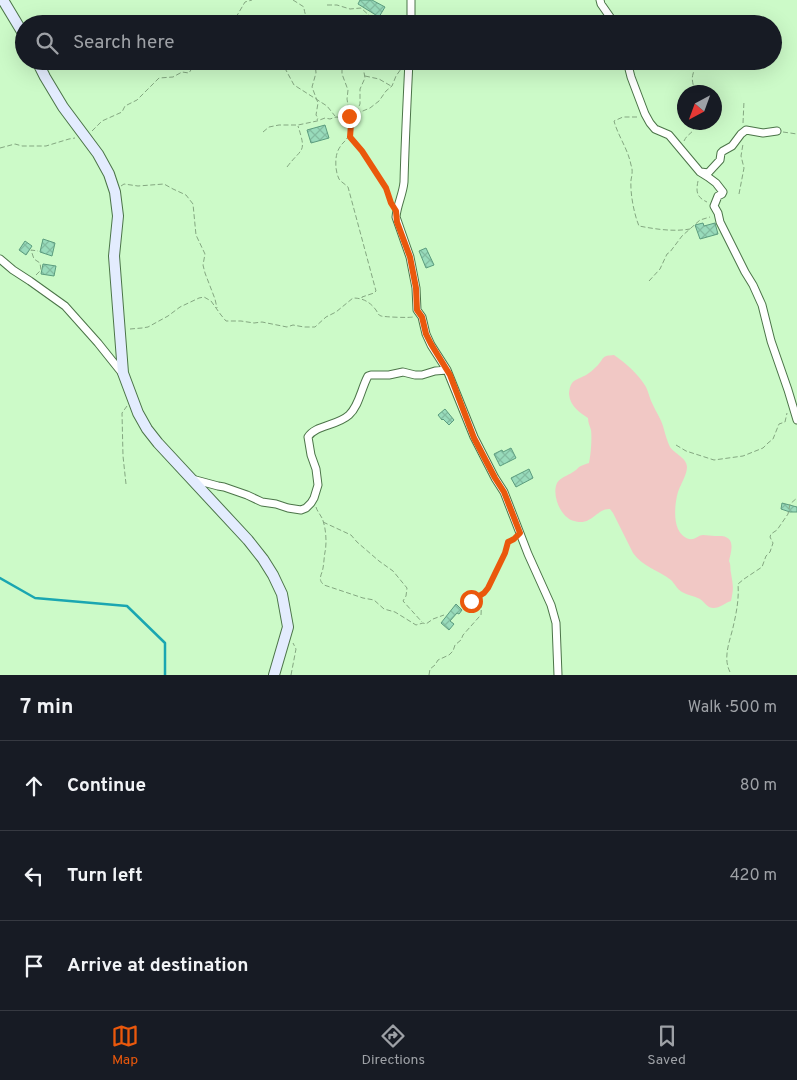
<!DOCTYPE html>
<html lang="en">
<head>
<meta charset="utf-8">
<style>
	:root { --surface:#171b24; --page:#20242c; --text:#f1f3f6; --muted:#9ea1a6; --line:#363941; --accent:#ea580c }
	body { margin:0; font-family:Overpass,sans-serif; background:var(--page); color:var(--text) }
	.compass { position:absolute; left:677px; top:85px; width:45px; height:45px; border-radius:50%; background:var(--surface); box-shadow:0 5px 20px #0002; rotate:221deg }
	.stop { position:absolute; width:15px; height:15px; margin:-11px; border:4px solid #ea580c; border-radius:50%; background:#fff }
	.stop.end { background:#ea580c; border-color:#fff; box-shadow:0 1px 5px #0008 }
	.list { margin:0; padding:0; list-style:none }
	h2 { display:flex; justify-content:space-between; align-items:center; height:65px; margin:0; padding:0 20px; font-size:21px }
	h2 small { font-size:16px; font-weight:400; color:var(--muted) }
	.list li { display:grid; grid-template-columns:32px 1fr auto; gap:15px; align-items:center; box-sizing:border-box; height:90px; padding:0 20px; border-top:1px solid var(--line) }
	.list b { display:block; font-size:19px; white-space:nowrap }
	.list em { font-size:16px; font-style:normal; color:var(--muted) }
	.icon { flex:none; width:28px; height:28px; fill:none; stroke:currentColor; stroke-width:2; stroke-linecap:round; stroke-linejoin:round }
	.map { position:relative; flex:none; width:797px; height:675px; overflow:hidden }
	.search { position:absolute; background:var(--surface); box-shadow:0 5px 20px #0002; left:15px; right:15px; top:15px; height:55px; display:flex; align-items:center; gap:12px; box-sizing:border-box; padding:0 18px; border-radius:28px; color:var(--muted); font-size:19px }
	.sheet { height:335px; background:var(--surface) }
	nav { display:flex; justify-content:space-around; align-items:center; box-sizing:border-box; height:70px; border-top:1px solid var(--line); background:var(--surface); font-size:14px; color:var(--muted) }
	nav a { display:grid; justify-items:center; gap:2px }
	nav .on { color:var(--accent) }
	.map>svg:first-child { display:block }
	.grass { fill:#f1c8c5 }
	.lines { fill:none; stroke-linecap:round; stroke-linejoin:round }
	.stream { stroke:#1aa6b1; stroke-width:2.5 }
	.building { fill:url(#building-cross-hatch); stroke:#5b9c7e }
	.street-casing { stroke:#4b7448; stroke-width:9 }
	.secondary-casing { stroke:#4b7448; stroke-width:12 }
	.path { stroke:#84a781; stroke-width:1; stroke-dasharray:5 2.5; stroke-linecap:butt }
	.street { stroke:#fff; stroke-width:7 }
	.secondary { stroke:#e3ecfe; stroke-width:10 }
	.route { stroke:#ea580c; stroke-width:6 }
</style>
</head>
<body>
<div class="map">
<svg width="797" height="675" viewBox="0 0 797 675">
	<defs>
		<pattern id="building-cross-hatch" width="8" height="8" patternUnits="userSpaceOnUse" patternTransform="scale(1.25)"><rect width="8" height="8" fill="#98dbbb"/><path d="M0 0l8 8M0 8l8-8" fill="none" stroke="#82bca0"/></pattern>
	</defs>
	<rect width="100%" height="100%" fill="#ccfac8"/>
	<path class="grass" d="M614,355C626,363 639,375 646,387C649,393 650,400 653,405C656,412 661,419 663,426C665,433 667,441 670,447C675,454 687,458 687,467C687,473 683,480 681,485C675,495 673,519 678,529C681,535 686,540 693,539C697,538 699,535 703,535C707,535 711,536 715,536C718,536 719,536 722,536C736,538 731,552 729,561C731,565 730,568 731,573C733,586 734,587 731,601C724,603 717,611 709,607C706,605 703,601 700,599C694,596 687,595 682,592C677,589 675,584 671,580C658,570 643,567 633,553L613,513L610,509C598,508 593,523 579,522C575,521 571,521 568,518C559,512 552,494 557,483C561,477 567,476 573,472C575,471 577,469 579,467C582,465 586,464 589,463C591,454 592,438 591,430C590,426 588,423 588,418C579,412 570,406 569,394C569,390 570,386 572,383C576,378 585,377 589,373C592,371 596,367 598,365C605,357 601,356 614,355Z"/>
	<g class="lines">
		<path class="stream" d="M0,578L35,598L127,606L165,643V675"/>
	</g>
	<path class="building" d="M360,0H372L385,7L379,17L358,4Z
		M325,125L329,138L311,143L307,130Z
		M703,223L704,226L715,223L718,234L700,239L695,225Z
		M43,239L55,243L52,256L40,252Z
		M25,241L32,246L26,255L19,250Z
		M426,248L434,265L426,268L419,251Z
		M43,264L56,266L54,276L41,274Z
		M445,409L454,420L449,425L443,419L442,420L438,415Z
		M511,448L516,458L500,466L494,454L502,450L503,452Z
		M529,469L533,478L516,487L511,478Z
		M782,503L797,507V512H790L781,509Z
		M456,604L462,610L459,614L457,613L450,621L454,624L449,630L441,623Z"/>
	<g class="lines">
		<defs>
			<path id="street" d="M600,0L601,4L615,24
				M411,24V0
				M409,61C407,102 405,142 404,182C403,194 397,205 396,217L410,257L416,288L417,310L422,317L426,334L431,345L447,370L474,437L495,478L504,492L528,554L551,605L556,623L558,675
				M627,61L631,77L645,114L650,123L655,129L669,135L700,172L708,177L716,183L723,192L722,194L718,196L714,206L718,213L720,222L745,272L753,285L762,305L771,341L788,390L797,420
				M701,172L708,173L720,160L721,153L723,151L732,146L741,134L746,130L763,133L777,131
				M0,259L13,270L30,281L65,306L98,343L122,373
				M192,479L218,486L224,487L247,495L262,502L276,504L288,508L301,510L306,508L311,503L314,498L318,485L316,469L311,455L308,437C315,425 337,426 349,415C359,406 361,389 368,376L371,375H389L403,372L415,375H422L435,371L447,370"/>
			<path id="secondary" d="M3,0L24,35
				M37,61L45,77L63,107L98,154L109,174L115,192L118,216L114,256L123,373L138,413L147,429L158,443L248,540L263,559L273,575L282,594L288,627L274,675"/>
		</defs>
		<use href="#street" class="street-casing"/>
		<use href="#secondary" class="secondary-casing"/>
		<path class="path" d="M293,0L304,7C304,13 307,17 308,24
			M327,5H337L350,9L361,8L371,17L395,19L399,24
			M367,15V24
			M232,24L245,2L252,0
			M498,24L528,21C535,24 540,20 547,19C552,18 569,18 572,19C576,21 578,23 583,24
			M281,61L294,85L327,106L335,116
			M315,61L316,73L312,87L318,103L316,115L318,118L317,120
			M342,61V74L348,90L347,99L351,124L350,136
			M365,76L379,79L391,86
			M695,92C694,87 691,80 693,74C694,69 697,67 698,61
			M356,113L360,104V89L365,78L362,61
			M637,117H623L614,121C618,136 628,149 631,165C633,170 632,175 631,180C630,193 634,214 639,226C655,229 673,232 690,229
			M743,123L744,101
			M92,131L102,121L122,112L125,106L137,100L159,78L173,77L182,72L189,73L194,65L200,61
			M263,132L269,127L279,125H298L317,121L325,118L330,119L336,117L350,118L353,115L370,108L379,101L386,91L392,86L396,76L401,69
			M783,132L797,134
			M684,141C689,131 693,136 696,122
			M0,148L15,144L22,146H46L69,139L75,138
			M287,167C302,147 307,154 298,126
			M698,181C696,191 696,197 707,202
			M121,186L124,184L138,186L164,184L173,189L186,195L193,204L196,235L205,254L203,265L205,273L215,299L217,308
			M739,194L744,168L741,156L743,144
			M36,275L41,270L40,263L34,259L31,250L38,251
			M649,281L660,269L667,254L670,252L682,236L700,220L710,217
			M362,298V297L374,293L376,291L348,187C345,184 341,182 339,179C335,171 334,155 340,147C342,143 345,142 347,138L350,137C361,146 366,159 373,170C380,180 387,189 391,201
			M130,329L142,328L148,327L168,316L180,307L199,298L204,297L211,301L221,315L226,321H241L254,323L262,322L287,327L293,325L304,327H315L326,317L336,312L353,298C363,298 370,302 376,310C378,313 378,315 381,316C385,317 409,318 413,317
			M676,445L686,451L714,460L743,456L763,448L768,443L773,439L779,424L785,422L787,413
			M126,484L123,456L122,413L127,406
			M316,507C317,511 320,514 322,518C326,527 327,543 325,552C324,557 324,563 323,568C322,575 317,579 324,585L363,598L374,600L384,609L395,612L416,625L423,623L426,624L433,619L444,615
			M323,522L351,535L357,542L379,561L393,571L407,588L406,596L403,601L422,622
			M465,608C473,600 482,596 488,588L505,553L509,542L514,539
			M730,672C722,656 731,639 734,623C737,610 739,597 738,584L744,579L762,567L766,556L770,552L773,543L770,537L771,534L777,530L788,514L790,504L797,498
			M291,675L296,649L293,643
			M429,675L430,669L435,665L438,660L449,655L453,651L455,645L461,640L463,635L479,617L481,615L482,594"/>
		<use href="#street" class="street"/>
		<use href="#secondary" class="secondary"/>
	</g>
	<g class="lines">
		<path class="route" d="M349,116L351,124L350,137L362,151L386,188L391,203L396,211L397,222L410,257L416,288L417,310L422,317L426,334L431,344L450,375L474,438L495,478L504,492L520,533L514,539L508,542L505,553L488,588L484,593L471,601"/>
	</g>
</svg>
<svg class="compass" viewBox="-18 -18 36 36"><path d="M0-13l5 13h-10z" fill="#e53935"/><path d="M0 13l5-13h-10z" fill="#9ea1a6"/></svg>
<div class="stop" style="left:471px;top:601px"></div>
<div class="stop end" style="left:349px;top:116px"></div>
<div class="search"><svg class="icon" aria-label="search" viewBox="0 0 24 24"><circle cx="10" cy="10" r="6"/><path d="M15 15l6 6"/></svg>Search here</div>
</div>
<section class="sheet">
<h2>7 min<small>Walk · 500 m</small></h2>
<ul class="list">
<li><svg class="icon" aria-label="ahead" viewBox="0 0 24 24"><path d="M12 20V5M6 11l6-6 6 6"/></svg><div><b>Continue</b></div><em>80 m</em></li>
<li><svg class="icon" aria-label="left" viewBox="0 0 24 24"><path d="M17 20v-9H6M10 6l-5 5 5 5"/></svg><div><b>Turn left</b></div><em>420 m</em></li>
<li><svg class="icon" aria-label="arrive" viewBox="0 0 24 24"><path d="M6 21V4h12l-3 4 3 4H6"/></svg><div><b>Arrive at destination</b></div></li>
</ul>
</section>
<nav>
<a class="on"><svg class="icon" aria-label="map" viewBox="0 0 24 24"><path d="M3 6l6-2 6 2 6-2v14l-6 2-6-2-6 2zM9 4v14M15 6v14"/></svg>Map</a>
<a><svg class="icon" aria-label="directions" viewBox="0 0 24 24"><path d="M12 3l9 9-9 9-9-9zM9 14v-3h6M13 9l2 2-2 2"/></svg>Directions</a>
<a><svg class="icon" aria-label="saved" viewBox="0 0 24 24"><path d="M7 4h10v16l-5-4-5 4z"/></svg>Saved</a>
</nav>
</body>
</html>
